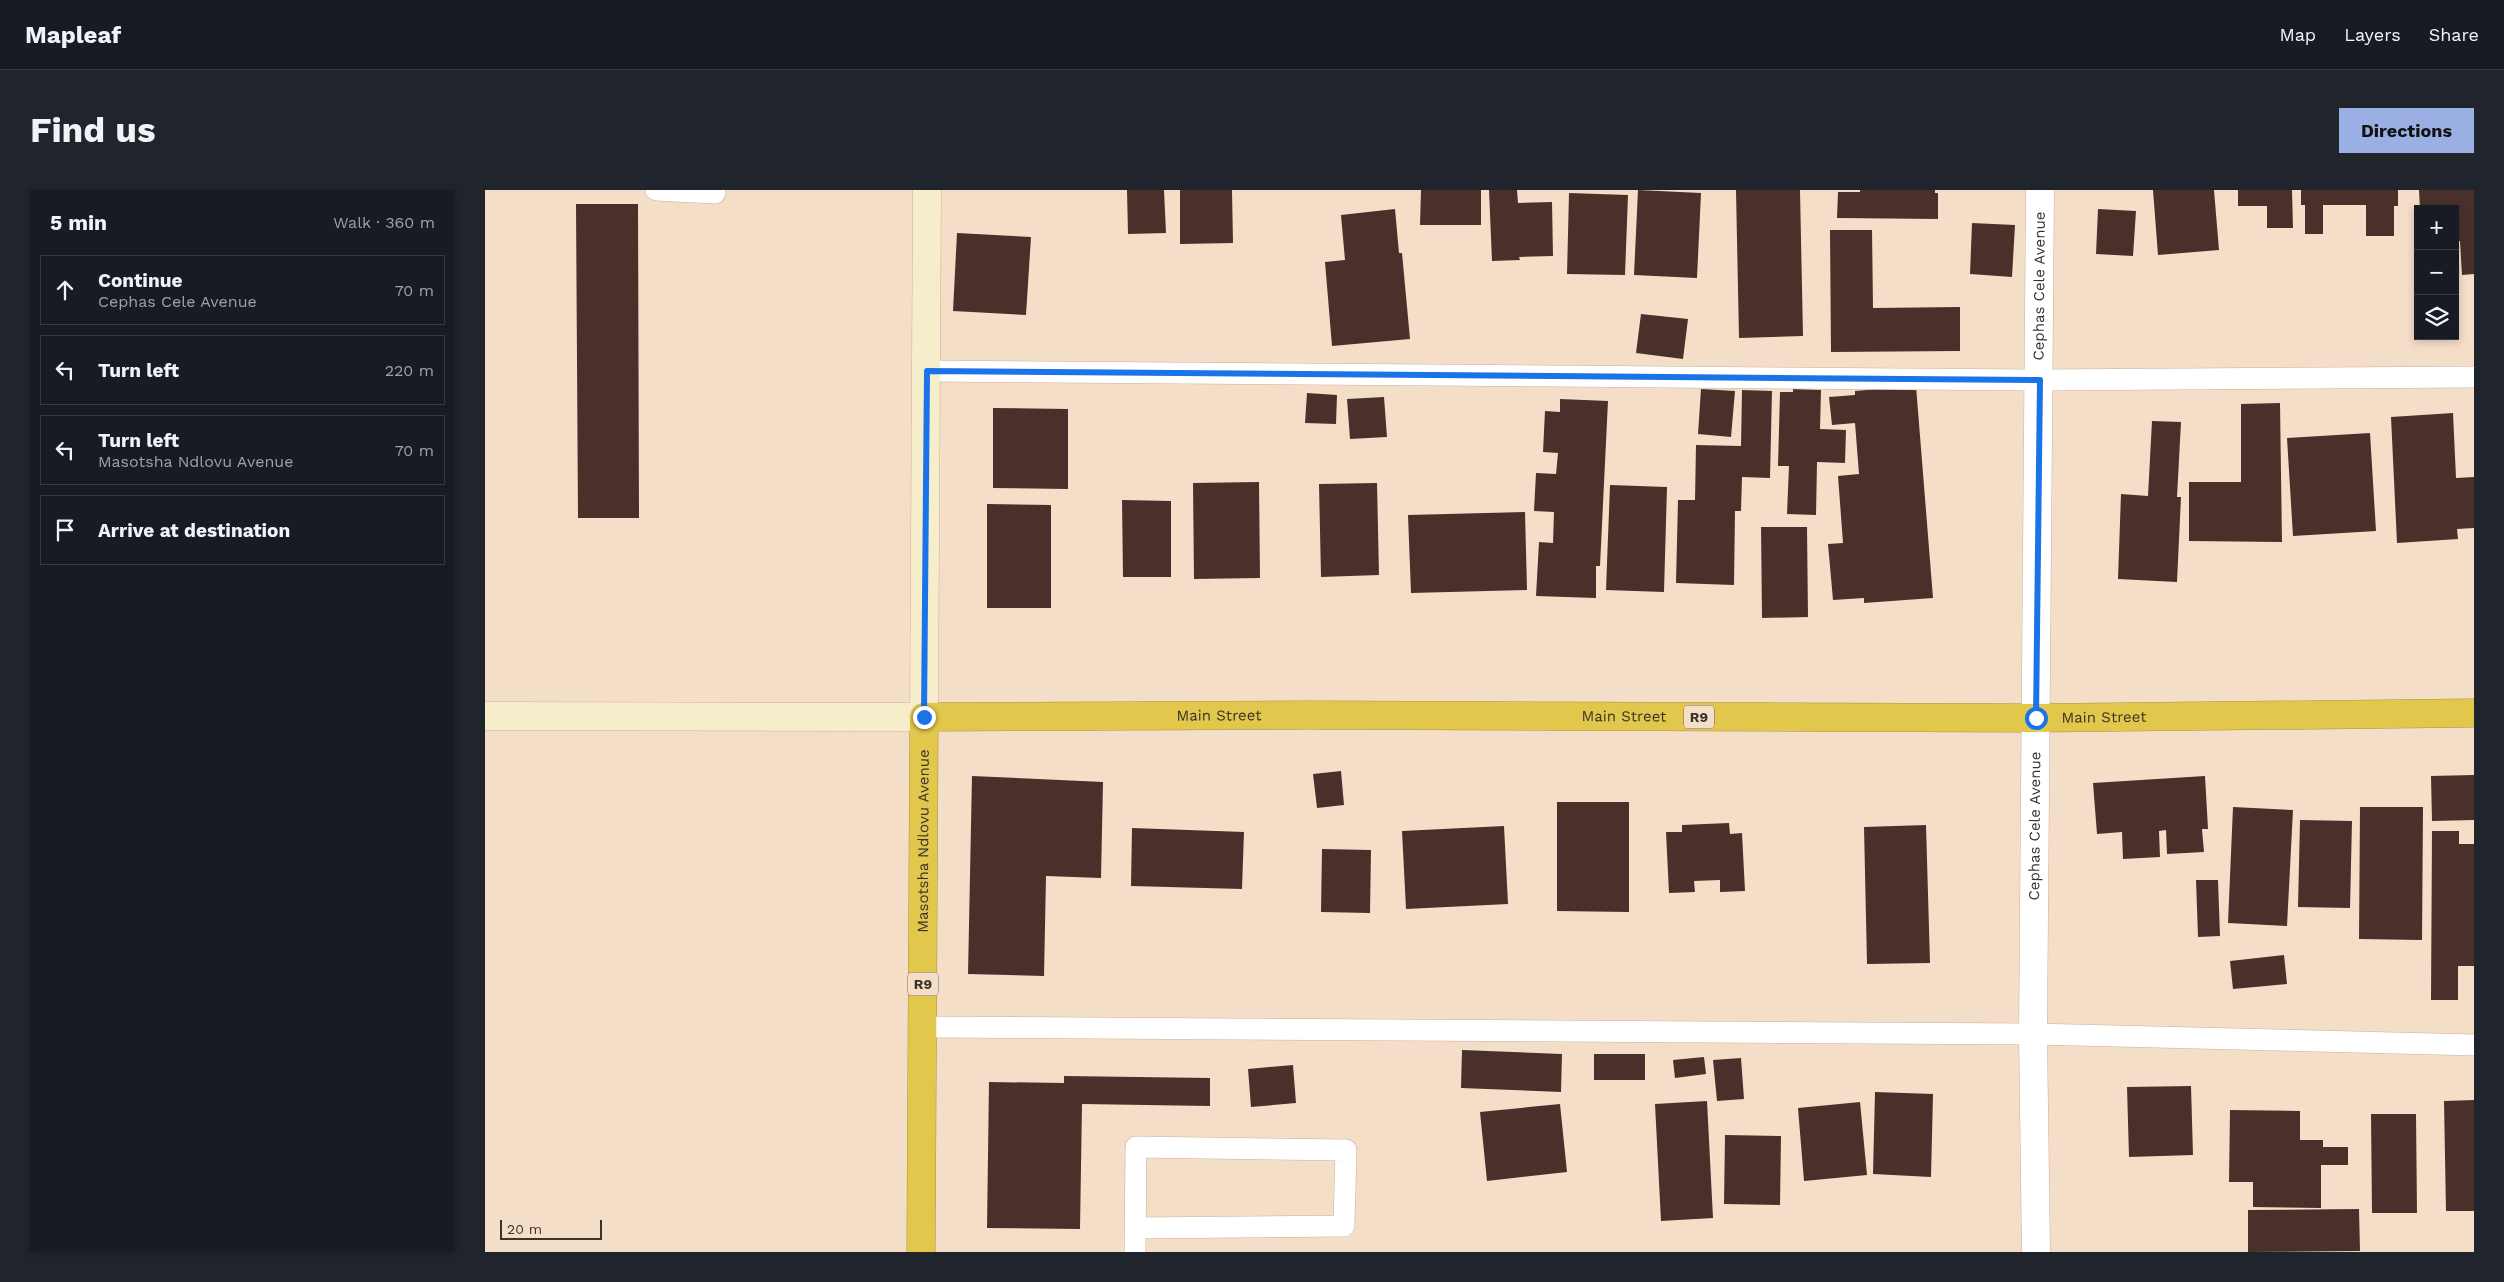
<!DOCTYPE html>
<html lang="en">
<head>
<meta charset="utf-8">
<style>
	:root { --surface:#171b24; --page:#20242c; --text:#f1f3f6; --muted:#9ea1a6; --line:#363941; --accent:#9ab0e4 }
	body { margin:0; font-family:"Work Sans",sans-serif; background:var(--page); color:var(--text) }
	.controls { position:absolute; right:15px; top:15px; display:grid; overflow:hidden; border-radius:0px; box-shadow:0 2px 8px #0003 }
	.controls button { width:45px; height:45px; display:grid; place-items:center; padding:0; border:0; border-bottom:1px solid var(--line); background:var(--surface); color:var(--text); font:25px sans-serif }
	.scale { position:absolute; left:15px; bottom:12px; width:102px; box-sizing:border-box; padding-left:5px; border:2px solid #3b322a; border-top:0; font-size:14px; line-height:18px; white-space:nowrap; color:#3b322a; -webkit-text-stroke:4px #f5dec8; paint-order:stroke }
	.stop { position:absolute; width:15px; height:15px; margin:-11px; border:4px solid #1a73e8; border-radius:50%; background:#fff }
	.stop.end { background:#1a73e8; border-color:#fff; box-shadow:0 1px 5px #0008 }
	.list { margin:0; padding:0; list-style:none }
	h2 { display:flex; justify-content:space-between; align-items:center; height:65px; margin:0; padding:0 20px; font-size:21px }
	h2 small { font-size:16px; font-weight:400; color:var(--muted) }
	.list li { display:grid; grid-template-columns:32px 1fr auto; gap:15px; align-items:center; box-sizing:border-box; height:70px; margin:0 10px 10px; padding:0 10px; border:1px solid var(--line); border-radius:0px }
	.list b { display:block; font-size:19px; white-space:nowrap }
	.list p { margin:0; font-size:16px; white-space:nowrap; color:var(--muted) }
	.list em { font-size:16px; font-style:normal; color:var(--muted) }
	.icon { flex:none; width:28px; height:28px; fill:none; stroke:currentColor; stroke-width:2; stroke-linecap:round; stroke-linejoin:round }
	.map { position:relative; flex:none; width:1989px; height:1062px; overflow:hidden; border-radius:0px }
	header { display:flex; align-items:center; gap:30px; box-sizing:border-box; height:70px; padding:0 25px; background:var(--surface); border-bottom:1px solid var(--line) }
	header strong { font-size:24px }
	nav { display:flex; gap:28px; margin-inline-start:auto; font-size:18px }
	.intro { display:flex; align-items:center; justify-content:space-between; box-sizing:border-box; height:120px; padding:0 30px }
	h1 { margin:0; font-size:35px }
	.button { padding:12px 22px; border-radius:0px; background:var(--accent); color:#111; font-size:18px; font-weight:700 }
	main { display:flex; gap:30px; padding:0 30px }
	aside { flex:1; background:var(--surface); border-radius:0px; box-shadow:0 2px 8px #0003 }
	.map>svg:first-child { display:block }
	.building { fill:#4a302b }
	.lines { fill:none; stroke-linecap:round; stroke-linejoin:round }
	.lane-casing { stroke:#c8b19d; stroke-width:22 }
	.street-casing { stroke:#c8b19d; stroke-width:29 }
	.secondary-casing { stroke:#c8b19d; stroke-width:29 }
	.highway-casing { stroke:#a89341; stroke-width:29 }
	.lane { stroke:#fff; stroke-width:21 }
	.street { stroke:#fff; stroke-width:28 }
	.secondary { stroke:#f6eeca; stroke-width:28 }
	.highway { stroke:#e2c74d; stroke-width:28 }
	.route { stroke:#1a73e8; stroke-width:6 }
	.labels { text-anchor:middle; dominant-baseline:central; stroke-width:5; stroke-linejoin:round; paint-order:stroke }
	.shield { fill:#f5dec8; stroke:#736659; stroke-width:1 }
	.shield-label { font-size:14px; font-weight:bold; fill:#3b322a }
	.street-label { font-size:15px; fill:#3b322a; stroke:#f5dec8 }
</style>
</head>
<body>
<header>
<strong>Mapleaf</strong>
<nav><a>Map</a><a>Layers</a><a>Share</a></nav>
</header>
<div class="intro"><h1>Find us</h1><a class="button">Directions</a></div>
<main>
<aside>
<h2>5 min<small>Walk · 360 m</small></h2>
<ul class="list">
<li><svg class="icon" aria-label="ahead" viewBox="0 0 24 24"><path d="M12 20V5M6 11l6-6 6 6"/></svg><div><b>Continue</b><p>Cephas Cele Avenue</p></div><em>70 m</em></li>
<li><svg class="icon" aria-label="left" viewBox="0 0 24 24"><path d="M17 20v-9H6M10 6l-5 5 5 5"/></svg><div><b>Turn left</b></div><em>220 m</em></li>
<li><svg class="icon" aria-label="left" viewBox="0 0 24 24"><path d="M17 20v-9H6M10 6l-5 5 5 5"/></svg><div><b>Turn left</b><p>Masotsha Ndlovu Avenue</p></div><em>70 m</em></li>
<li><svg class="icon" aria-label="arrive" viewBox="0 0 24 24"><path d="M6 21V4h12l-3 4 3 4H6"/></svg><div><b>Arrive at destination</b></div></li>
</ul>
</aside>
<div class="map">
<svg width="1989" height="1062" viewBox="0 0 1989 1062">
	<rect width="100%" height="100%" fill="#f5dec8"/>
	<path class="building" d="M642,0H679L681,43L643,44Z
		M695,0H747L748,53L695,54Z
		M936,0H996V35H935Z
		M1004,0H1032L1033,13L1067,12L1068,66L1034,67L1035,70L1007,71Z
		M1153,0L1216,3L1212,88L1149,85Z
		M1251,0H1315L1318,146L1254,148Z
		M1375,0H1450V3H1453V29L1352,28L1353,2H1375Z
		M1668,0H1729L1734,60L1673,65Z
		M1753,0H1807L1808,38H1782V16H1753Z
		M1816,0H1913V16H1909V46H1881V15H1838V44H1820V15H1816Z
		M1934,0H1989V84L1977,85L1975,51L1970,52V19H1935Z
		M1084,3L1143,5L1140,85L1082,84Z
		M91,14H153L154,328H93Z
		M910,19L914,63H917L925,149L847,156L840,72L860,70L856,25Z
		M1613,19L1651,21L1648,66L1611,64Z
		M1487,33L1530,35L1527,87L1485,84Z
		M1345,40H1387L1388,118L1475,117V161L1346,162Z
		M472,43L546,47L541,125L468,121Z
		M1156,124L1203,129L1198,169L1151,163Z
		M1431,196L1448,408L1379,413V408L1348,410L1343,354L1358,353L1353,286L1374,284L1370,233L1347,235L1344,207L1370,205V201Z
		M1216,199L1250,201L1246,247L1213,244Z
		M1308,199L1336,200L1335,239L1361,240L1360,273L1332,272L1331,325L1302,324L1304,276H1293L1295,202H1308Z
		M1257,200L1287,201L1285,288L1257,287L1256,321H1250L1249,395L1191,393L1193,310H1210L1211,255L1256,256Z
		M822,203L852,205L851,234L820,233Z
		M899,207L902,247L865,249L862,209Z
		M1075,209L1123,211L1115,376H1111V408L1051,406L1054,352L1068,353L1069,322L1049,321L1051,283L1071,284L1073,263L1058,262L1060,221L1075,222Z
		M1795,213L1797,352L1704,351V292H1756V214Z
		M508,218L583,219V299L508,298Z
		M1968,223L1971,288L1989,287V338L1972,339L1973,349L1912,353L1906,227Z
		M1667,231L1696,232L1692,307H1696L1692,392L1633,389L1636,304L1663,306Z
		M1885,243L1891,341L1808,346L1802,248Z
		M774,292L775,388L709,389L708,293Z
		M892,293L894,385L836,387L834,294Z
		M1125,295L1182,297L1179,402L1121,400Z
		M637,310L686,311V387H638Z
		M502,314L566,315V418H502Z
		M1040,322L1042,400L926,403L923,325Z
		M1276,337H1322L1323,427L1277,428Z
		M856,581L859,615L832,618L828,584Z
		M1989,585V630L1947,631L1946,586Z
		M487,586L618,592L616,688L561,686L559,786L483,784Z
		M1720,586L1723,639H1717L1719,662L1682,664L1681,640L1674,641L1675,667L1638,669L1637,642L1612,644L1608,593Z
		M1072,612H1144V722L1072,721Z
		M1748,617L1808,620L1802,736L1743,733Z
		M1875,617H1938L1937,750L1874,749Z
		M1815,630L1867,631L1865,718L1813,717Z
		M1244,633L1245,644L1257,643L1260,701L1235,702V690L1209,691L1210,702L1184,703L1181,642H1197V635Z
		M1441,635L1445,773L1382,774L1379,637Z
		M1019,636L1023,714L921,719L917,641Z
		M647,638L759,642L757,699L646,696Z
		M1947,641H1974V654H1989V776H1973V810H1946Z
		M837,659L886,660L885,723L836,722Z
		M1711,690H1733L1735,746L1713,747Z
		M1799,765L1802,794L1748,799L1745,771Z
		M977,860L1077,864L1076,902L976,898Z
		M1109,864H1160V890H1109Z
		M1219,867L1221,884L1190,888L1188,870Z
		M1256,868L1259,909L1232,911L1228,870Z
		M808,875L811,913L766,917L763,879Z
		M579,886L725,888V916L597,914L595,1039L502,1038L504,892L579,893Z
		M1706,896L1708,965L1644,967L1642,897Z
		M1390,902L1448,904L1446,987L1388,984Z
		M1989,910V1021H1961L1959,911Z
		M1222,911L1228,1028L1176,1031L1170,914Z
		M1375,912L1382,985L1319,991L1313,918Z
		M1075,914L1082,982L1002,991L995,922Z
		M1745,920L1815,921V950H1838V957H1863V975H1836V1018L1768,1017V992H1744Z
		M1886,924H1931L1932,1023H1887Z
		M1240,945L1296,946L1295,1015L1239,1014Z
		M1874,1019L1875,1061L1763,1062V1020Z"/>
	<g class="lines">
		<defs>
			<path id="lane" d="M171,0L230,3
				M443,181L1555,190L1989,187
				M438,837L1548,844L1989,855
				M650,1062L651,957L861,960L859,1036L650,1038"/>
			<g id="street">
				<path id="s1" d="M1551,1062L1548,844L1555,0"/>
			</g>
			<path id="secondary" d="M0,526L439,527L442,0"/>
			<g id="highway">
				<path id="s2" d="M436,1062L439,527L822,525L1551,528L1989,523"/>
			</g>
		</defs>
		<use href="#lane" class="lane-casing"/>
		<use href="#street" class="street-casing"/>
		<use href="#secondary" class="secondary-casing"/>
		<use href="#highway" class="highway-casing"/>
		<use href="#lane" class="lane"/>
		<use href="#street" class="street"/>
		<use href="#secondary" class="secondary"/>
		<use href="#highway" class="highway"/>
	</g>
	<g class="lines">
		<path class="route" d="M439,527L442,181L1555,190L1551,528"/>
	</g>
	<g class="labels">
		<g class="shield">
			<rect x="1199" y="515.5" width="30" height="23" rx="4"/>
			<rect x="423" y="782.5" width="30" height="23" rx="4"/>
		</g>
		<g class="shield-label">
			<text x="1214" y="527">R9</text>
			<text x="438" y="794">R9</text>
		</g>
		<g class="street-label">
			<text stroke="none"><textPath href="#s1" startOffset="966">Cephas Cele Avenue</textPath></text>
			<text stroke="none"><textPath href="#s2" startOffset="830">Main Street</textPath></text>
			<text stroke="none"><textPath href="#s2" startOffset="1235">Main Street</textPath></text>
			<text stroke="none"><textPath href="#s2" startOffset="1715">Main Street</textPath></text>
			<text stroke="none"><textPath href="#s1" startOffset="426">Cephas Cele Avenue</textPath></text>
			<text stroke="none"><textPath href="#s2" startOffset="411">Masotsha Ndlovu Avenue</textPath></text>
		</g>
	</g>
</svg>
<div class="controls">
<button>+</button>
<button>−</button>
<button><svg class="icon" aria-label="layers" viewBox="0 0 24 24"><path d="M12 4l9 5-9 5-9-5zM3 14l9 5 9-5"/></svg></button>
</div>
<div class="scale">20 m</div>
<div class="stop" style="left:1551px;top:528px"></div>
<div class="stop end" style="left:439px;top:527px"></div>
</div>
</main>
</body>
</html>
